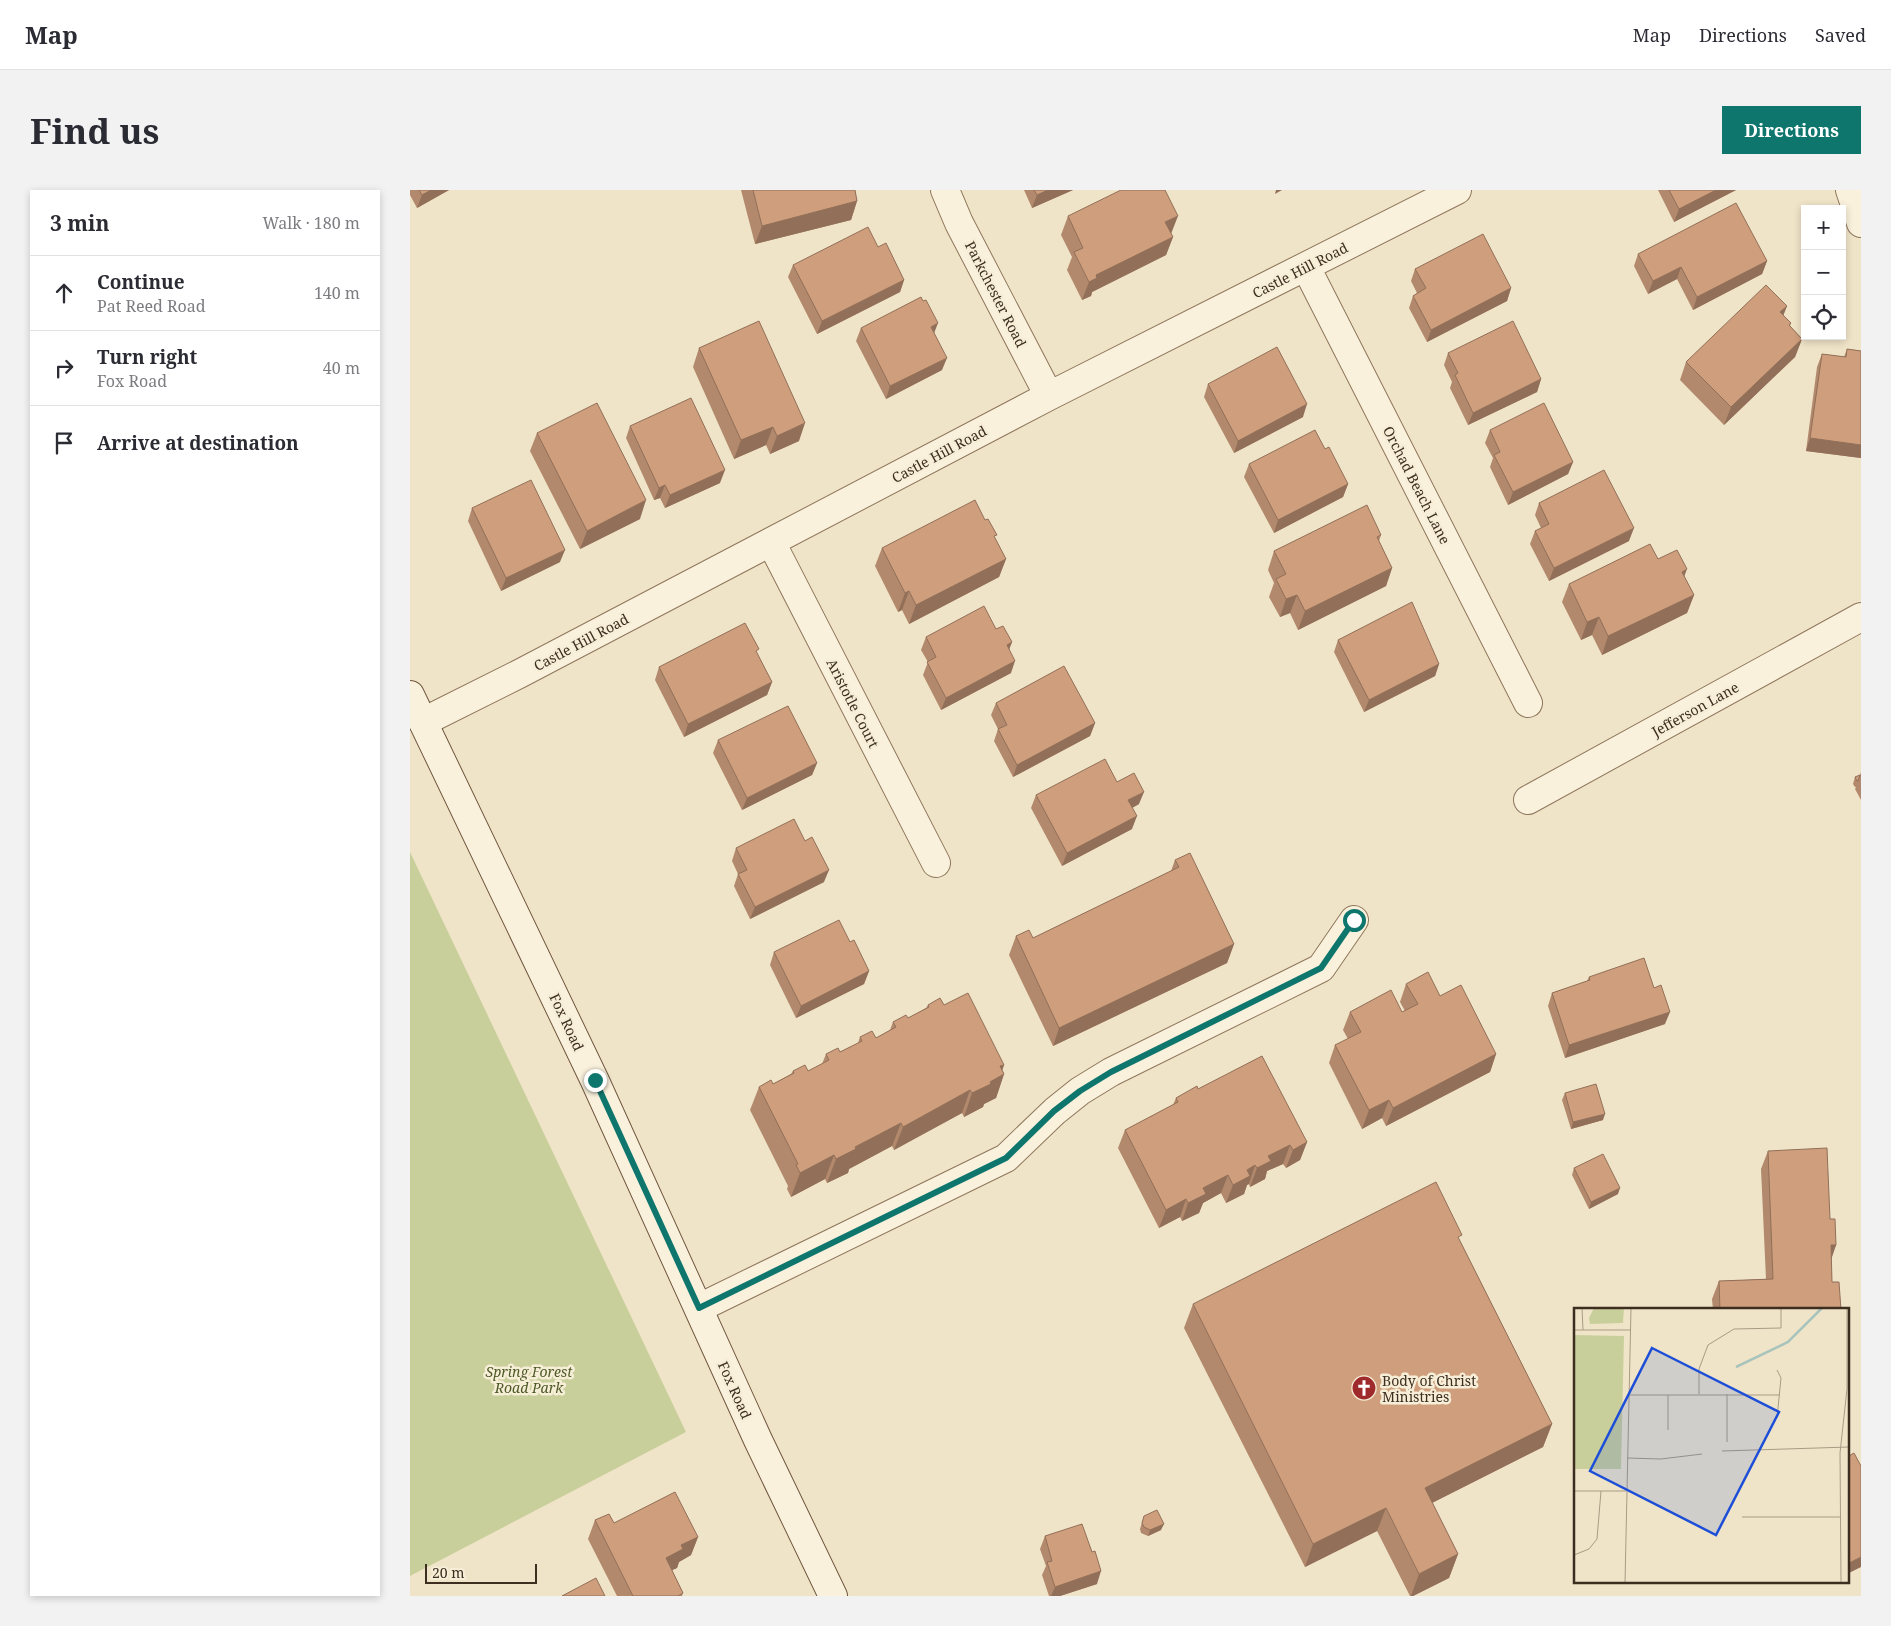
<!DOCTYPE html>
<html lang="en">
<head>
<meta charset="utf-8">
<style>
	:root { --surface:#fff; --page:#f2f2f3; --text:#2b2b33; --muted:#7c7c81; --line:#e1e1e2; --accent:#0f766e }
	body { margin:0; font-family:"Noto Serif",serif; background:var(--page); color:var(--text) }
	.controls { position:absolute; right:15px; top:15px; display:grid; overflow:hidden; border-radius:0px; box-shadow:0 2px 8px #0003 }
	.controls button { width:45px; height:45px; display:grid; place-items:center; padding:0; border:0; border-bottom:1px solid var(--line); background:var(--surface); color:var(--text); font:25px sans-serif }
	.scale { position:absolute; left:15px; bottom:12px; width:112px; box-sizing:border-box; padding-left:5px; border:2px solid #3d2e20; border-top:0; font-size:14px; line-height:18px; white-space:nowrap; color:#3d2e20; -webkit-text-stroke:4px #f7eed8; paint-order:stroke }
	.stop { position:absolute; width:15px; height:15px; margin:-11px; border:4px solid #0f766e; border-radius:50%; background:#fff }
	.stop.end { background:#0f766e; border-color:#fff; box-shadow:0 1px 5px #0008 }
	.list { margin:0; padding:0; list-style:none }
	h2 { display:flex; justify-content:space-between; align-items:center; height:65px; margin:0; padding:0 20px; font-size:21px }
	h2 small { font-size:16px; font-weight:400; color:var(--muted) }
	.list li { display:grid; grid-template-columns:32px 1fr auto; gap:15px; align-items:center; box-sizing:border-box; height:75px; padding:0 20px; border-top:1px solid var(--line) }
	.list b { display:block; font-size:19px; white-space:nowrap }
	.list p { margin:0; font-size:16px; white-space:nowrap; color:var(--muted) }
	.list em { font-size:16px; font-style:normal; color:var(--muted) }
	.icon { flex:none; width:28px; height:28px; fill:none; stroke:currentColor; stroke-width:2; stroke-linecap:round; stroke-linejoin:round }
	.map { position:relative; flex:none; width:1451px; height:1406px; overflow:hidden; border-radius:0px }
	header { display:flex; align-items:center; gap:30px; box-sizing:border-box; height:70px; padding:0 25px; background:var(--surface); border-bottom:1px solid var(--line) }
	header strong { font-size:24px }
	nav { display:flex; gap:28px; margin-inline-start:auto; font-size:18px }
	.intro { display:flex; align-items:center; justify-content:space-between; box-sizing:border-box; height:120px; padding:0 30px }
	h1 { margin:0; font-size:35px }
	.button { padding:12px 22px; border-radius:0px; background:var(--accent); color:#fff; font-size:18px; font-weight:700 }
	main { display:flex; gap:30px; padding:0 30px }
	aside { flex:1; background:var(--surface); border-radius:0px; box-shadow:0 2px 8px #0003 }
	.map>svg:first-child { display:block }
	.green { fill:#c9cf9b }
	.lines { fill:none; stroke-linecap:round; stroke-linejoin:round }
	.street-casing { stroke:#8d765c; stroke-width:30 }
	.secondary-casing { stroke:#6f573f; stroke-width:30 }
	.street { stroke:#faf1dc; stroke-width:28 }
	.secondary { stroke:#faf1dc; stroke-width:28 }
	.wall { fill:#b2896c }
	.shaded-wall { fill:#916f58 }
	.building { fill:#cf9f7d; stroke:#916f58 }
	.route { stroke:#0f766e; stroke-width:6 }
	.labels { text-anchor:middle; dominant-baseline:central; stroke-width:5; stroke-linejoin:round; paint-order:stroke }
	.street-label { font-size:14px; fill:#3d2e20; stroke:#f7eed8 }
	.park-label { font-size:14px; font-style:italic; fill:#4d5a26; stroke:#f7eed8 }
	.poi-label { font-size:14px; fill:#3d2e20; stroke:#f7eed8; text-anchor:start }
	.inset-river { fill:none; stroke:#a9c4bc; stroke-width:2.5 }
	.inset-road { fill:none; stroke:#a89b85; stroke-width:1 }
	.view { fill:#1d4ed8; fill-opacity:0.15; stroke:#1d4ed8; stroke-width:2.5 }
	.inset-edge { fill:none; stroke:#3d2e20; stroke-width:2.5 }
</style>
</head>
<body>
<header>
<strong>Map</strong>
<nav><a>Map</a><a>Directions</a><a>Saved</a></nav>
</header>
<div class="intro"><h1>Find us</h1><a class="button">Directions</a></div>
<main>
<aside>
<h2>3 min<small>Walk · 180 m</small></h2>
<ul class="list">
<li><svg class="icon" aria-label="ahead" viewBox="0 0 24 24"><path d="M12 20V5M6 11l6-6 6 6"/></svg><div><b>Continue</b><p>Pat Reed Road</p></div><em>140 m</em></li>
<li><svg class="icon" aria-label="right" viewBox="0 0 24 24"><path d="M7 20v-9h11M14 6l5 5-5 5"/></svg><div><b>Turn right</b><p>Fox Road</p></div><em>40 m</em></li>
<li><svg class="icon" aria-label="arrive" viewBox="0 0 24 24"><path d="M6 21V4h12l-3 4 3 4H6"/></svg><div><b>Arrive at destination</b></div></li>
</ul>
</aside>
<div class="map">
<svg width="1451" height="1406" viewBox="0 0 1451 1406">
	<rect width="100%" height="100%" fill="#f0e4c8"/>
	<path class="green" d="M0,662L276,1242L0,1386Z"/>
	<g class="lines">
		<defs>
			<path id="street" d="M535,0L549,33L639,206
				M1440,0L1451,33
				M896,77L1118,513
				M361,352L526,673
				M13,532L109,484L639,206L1047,0
				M1118,610L1451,427
				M289,1118L596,968L645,921L670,901L701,882L911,778L944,730"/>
			<path id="secondary" d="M0,505L185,891L348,1250L423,1406"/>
		</defs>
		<use href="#street" class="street-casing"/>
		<use href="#secondary" class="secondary-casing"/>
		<use href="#street" class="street"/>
		<use href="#secondary" class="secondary"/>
	</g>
	<path class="wall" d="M0,0H39L7,18L0,5Z
		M331,0H445L447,11L441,30L345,54Z
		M614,0H663L622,18Z
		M1248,0H1326L1264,32Z
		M658,26L761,44L763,47L756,65L682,102L681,106L672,110L657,80L662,67L651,45Z
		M468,57L494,90L490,102L407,144L378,87L383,75Z
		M1228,64L1357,71L1352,84L1283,120L1267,89L1238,104L1224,76Z
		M1005,79L1101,98L1097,111L1017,152L999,118L1003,106L1007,103L1001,91Z
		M1377,116L1373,125L1381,133L1380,136L1392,149L1385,167L1314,235L1270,190L1276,172Z
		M451,138L524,143L532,180L476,209L446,151Z
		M289,158L389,251L360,264L356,255L324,269L283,177Z
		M1437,159L1451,161V268L1396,261L1407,177L1412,164L1434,167Z
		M1038,163L1131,189L1127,202L1058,235L1040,198L1042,192L1034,175Z
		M798,194L893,227L824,263L794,207Z
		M220,236L310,293L255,318L250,308L244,310L216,248Z
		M1080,240L1163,272L1158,284L1098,315L1080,277L1083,268L1075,253Z
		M127,243L230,329L170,359L120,261Z
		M915,259L938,294L933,307L864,343L834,287L839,274Z
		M1129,313L1219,351L1139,391L1120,354L1125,341L1131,338L1125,325Z
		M62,318L150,372L91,401L58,331Z
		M971,345L969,351L982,378L976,396L888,440L880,423L870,427L859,407L864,393L858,380L864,361Z
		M585,349L596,369L589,387L499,434L492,420L488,422L465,376L472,358Z
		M1248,369L1274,386L1284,405L1277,423L1192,465L1182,445L1171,450L1152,412L1159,394Z
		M586,439L602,452L599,459L601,483L531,520L513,485L518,472L511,460L516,447Z
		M928,450L1029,474L1025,486L954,522L924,462Z
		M347,464L362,492L357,505L274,547L245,490L249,477Z
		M586,513L685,533L680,546L603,587L584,551L588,539L581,525Z
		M308,550L407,573L402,585L332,620L303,563Z
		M1451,582V610L1445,599L1446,597H1445L1443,594L1445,587L1450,585Z
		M707,592L729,614L722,618V639L652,676L621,618L626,605Z
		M326,658L414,692L340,729L324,696L328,684L322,671Z
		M765,670L824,754L817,773L643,856L599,765L606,746L623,748L761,681Z
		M440,752L459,781L454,794L386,828L360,775L364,762Z
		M1179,787L1255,834L1155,868L1138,816L1142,803L1177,791Z
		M996,794L1030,806L1086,864L1080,882L976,936L972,928L952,939L919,873L925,855L938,849L933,840L940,822H992L995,821L990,812Z
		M518,815H534L594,875L592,880L594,884L586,908L574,914L573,917L554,927L552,923L484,960L482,956L439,979L438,983L417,993L415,989L381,1007L377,999L378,996L340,920L349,897L363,894L381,884L383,881H398L412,874L416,864L430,862L448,853L450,847L466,848L480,840L483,832L498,828L516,818Z
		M788,899L897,952L890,970L876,978L873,974L857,981L855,989L840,997L839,994L837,995L834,1004L816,1013L811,1003L793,1013L789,1023L772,1031L770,1027L749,1038L708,958L715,940L763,915L766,908Z
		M1155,903L1193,930L1161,939L1152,910Z
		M1358,961L1420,1029L1426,1055L1421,1069L1422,1092L1431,1120H1303L1302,1109L1309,1091L1356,1089L1351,979Z
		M1164,978L1208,1004L1179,1019L1162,985Z
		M1050,1051L1142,1234L1133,1257L1022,1313L1048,1364L1039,1388L1003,1406H1000L967,1341L895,1377L774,1138L783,1114Z
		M734,1326L751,1340L738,1346L731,1343L730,1339Z
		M185,1330L288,1347L281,1365L269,1372L267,1378L262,1380L273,1403L272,1406H207L178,1349Z
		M635,1346L682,1362L687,1394L650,1406H639L632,1385L636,1376L630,1359Z"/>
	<path class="shaded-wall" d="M21,0H39L7,18L12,5Z
		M638,0H663L622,18L627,5Z
		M866,0H872L865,4Z
		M1306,0H1326L1264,32L1269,19Z
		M447,11L441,30L345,54L352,36Z
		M768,26L761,44L755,32Z
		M763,47L756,65L682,102L681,106L672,110L679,92L686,85Z
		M1357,71L1352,84L1283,120L1287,107Z
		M1271,77L1267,89L1238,104L1243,91Z
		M494,90L490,102L407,144L412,131Z
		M1101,98L1097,111L1017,152L1021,140Z
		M1377,116L1370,134V122Z
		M528,133L523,146L521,137Z
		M1392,149L1385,167L1314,235L1321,217Z
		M537,168L532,180L476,209L480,196Z
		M1131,189L1127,202L1058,235L1063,223Z
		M897,214L893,227L824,263L828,251Z
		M395,233L389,251L360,264L367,246Z
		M363,237L356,255L324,269L331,250Z
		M1400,248L1451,255V268L1396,261Z
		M1163,272L1158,284L1098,315L1103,302Z
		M315,280L310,293L255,318L260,305Z
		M938,294L933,307L864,343L868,330Z
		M255,295L250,308L244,310L249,298Z
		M236,310L230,329L170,359L177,341Z
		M1224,338L1219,351L1139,391L1144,378Z
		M155,360L150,372L91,401L96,388Z
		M596,369L589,387L499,434L506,415Z
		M982,378L976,396L888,440L895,421Z
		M1277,379L1270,398L1272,382Z
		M499,401L492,420L488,422L495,403Z
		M887,405L880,423L870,427L876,409Z
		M1284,405L1277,423L1192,465L1198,446Z
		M1189,427L1182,445L1171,450L1177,432Z
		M602,452L597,465V455Z
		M605,471L601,483L531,520L536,508Z
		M1029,474L1025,486L954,522L959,510Z
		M362,492L357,505L274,547L278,534Z
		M685,533L680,546L603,587L607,575Z
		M407,573L402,585L332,620L337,608Z
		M734,602L729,614L713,623L718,610Z
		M727,626L722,639L652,676L657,663Z
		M419,680L414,692L340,729L345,717Z
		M824,754L817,773L643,856L649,838Z
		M459,781L454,794L386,828L391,816Z
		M1260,822L1255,834L1155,868L1159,855Z
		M1086,864L1080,882L976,936L983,918Z
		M594,875L590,887L594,884L586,908L574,914L573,917L554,927L562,903L580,892L590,876Z
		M560,900L552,923L484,960L493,937Z
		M979,910L972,928L952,939L959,920Z
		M1195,924L1193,930L1161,939L1163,932Z
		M491,933L482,956L439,979L438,983L417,993L426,969L445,957Z
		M897,952L890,970L876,978L883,960Z
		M880,955L873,974L857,981L855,989L840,997L847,978L858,966Z
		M424,965L415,989L381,1007L390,983Z
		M845,975L839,994L837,995L834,1004L816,1013L823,995L837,980Z
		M818,985L811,1003L793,1013L789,1023L772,1031L778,1013L793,998Z
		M1210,998L1208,1004L1179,1019L1181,1012Z
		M776,1009L770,1027L749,1038L756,1020Z
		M1421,1055H1426L1420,1073Z
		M1142,1234L1133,1257L1006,1321L1015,1298Z
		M976,1318L967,1341L895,1377L903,1354Z
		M754,1334L751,1340L738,1346L740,1340Z
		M288,1347L281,1365L269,1372L267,1378L249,1386L256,1368L271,1355Z
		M1048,1364L1039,1388L1003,1406H1001L1009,1384Z
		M1451,1367V1377L1437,1384V1374Z
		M691,1381L687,1394L650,1406H641L645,1397Z"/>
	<path class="building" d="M9,0H21L12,5Z
		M343,0H445L447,11L352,36Z
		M624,0H638L627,5Z
		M711,0H755L768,26L755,32L763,47L686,85L687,88L679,92L664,62L673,58L658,26Z
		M1259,0H1306L1269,19Z
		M1326,13L1357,71L1287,107L1271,77L1243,91L1228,64Z
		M458,37L468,57L476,53L494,90L412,131L383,75Z
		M1073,44L1101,98L1021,140L1003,106L1016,98L1005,79Z
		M1356,95L1377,116L1370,122L1381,133L1379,135L1392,149L1321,217L1276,172Z
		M511,107L513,111L516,110L528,133L521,137L537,168L480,196L451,138Z
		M349,131L395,233L367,246L363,237L331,250L289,158Z
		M1103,131L1131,189L1063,223L1045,185L1048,183L1038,163Z
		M867,157L897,214L828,251L798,194Z
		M1437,159L1451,161V255L1400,248L1412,164L1436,167Z
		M281,208L315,280L260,305L255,295L249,298L220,236Z
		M187,213L236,310L177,341L127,243Z
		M1134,213L1163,272L1103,302L1084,265L1090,262L1080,240Z
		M905,240L915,259L919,257L938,294L868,330L839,274Z
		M1194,280L1224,338L1144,378L1125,341L1139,334L1129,313Z
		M121,290L155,360L96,388L62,318Z
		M565,310L575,330L578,329L587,345L584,346L596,369L506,415L499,401L495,403L472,358Z
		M957,315L971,345L967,347L982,378L895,421L887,405L876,409L866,389L876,384L864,361Z
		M1240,354L1248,369L1267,360L1277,379L1272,382L1284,405L1198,446L1189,427L1177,432L1159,394Z
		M1002,412L1029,474L959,510L928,450Z
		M574,416L586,439L593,436L602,452L597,455L605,471L536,508L517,472L526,467L516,447Z
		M335,433L349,459L346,461L362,492L278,534L249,477Z
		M654,476L685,533L607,575L588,539L597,535L586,513Z
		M378,516L407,573L337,608L308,550Z
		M695,569L707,592L724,583L734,602L718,610L727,626L657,663L626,605Z
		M1450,585L1448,591H1447L1445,587Z
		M384,629L395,651L402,647L419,680L345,717L328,684L337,680L326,658Z
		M780,663L824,754L649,838L606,746L619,740L623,748L769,677L765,670Z
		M429,730L440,752L444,750L459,781L391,816L364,762Z
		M1234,768L1244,798L1251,795L1260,822L1159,855L1142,803L1180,790L1179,787Z
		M1018,782L1030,806L1051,795L1086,864L983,918L979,910L959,920L925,855L951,842L940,822L981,800L992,822L1008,814L996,794Z
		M558,803L594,875L590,876L594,884L580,892L581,894L562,903L560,900L493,937L491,933L445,957L446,959L426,969L424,965L390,983L386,975L388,974L349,897L361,890L363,894L384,883L383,881L395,875L398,881L419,870L416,864L428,858L430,862L452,851L450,847L462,841L466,848L486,837L483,832L496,825L498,828L519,817L518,815L530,808L534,815Z
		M852,866L897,952L883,960L880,955L858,966L861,971L847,978L845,975L837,980L840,986L823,995L818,985L793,998L796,1004L778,1013L776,1009L756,1020L715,940L768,912L766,908L787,896L788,899Z
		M1186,894L1195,924L1163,932L1155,903Z
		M1417,958L1420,1029H1425L1426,1055H1421L1422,1092H1429L1431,1120H1310L1309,1091L1363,1089L1358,961Z
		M1193,964L1210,998L1181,1012L1164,978Z
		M1026,992L1052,1045L1048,1047L1142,1234L1015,1298L1048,1364L1009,1384L976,1318L903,1354L783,1114Z
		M1444,1263L1451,1276V1367L1437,1374V1267Z
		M265,1302L288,1347L271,1355L273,1359L256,1368L273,1403L268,1406H223L185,1330L199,1324L204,1333Z
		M747,1320L754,1334L740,1340L734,1337L732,1333L734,1326Z
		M672,1334L682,1362L685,1361L691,1381L645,1397L637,1372L642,1371L635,1346Z
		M186,1388L195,1406H152Z"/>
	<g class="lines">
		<path class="route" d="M185,890L289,1118L596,968L644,921L670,901L701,882L911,778L944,730"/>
	</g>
	<defs>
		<symbol id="church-disc" viewBox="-11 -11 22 22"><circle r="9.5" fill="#9e2a2b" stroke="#f7eed8"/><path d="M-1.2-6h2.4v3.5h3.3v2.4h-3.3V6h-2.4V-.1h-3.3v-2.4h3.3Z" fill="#fff"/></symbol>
	</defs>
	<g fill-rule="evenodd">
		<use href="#church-disc" x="940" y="1184" width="28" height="28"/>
	</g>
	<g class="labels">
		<g class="street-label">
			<text transform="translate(890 80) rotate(-27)">Castle Hill Road</text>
			<text transform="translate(586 104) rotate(63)">Parkchester Road</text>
			<text transform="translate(529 264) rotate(-28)">Castle Hill Road</text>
			<text transform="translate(1007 295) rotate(63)">Orchad Beach Lane</text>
			<text transform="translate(171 452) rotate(-28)">Castle Hill Road</text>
			<text transform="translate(443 513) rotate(63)">Aristotle Court</text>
			<text transform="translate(1285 519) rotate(-29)">Jefferson Lane</text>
			<text transform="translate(157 832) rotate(65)">Fox Road</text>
			<text transform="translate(325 1200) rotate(66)">Fox Road</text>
		</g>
		<g class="park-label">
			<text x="119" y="1181">Spring Forest<tspan x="119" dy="16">Road Park</tspan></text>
		</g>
		<g class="poi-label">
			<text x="972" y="1190">Body of Christ<tspan x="972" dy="16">Ministries</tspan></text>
		</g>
	</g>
	<g transform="translate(1164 1118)">
		<rect width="275" height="275" fill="#f0e4c8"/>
		<path d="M20,0H50L49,15L16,16L15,10ZM0,27L50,28L47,161H0Z" fill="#c9cf9b"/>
		<path class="inset-river" d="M162,59L214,34L248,0"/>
		<path class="inset-road" d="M8,0L9,22M0,22H56M125,86V61L134,37L160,21L207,20V0M153,86V134M56,87H206M94,87V122M203,110L207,70L203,62M148,143L275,139M53,150L87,151L128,146M0,183H52M168,209H267M0,247L15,241L23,231L27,183M51,275L57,0M267,275L266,145L273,81V0"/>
		<path class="view" d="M78,40L205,104L142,227L16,163Z"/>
		<rect width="275" height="275" class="inset-edge"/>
	</g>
</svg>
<div class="controls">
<button>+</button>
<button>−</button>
<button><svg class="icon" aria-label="locate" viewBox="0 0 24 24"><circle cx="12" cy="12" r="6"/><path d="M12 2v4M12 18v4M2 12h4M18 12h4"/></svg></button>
</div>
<div class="scale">20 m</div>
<div class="stop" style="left:944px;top:730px"></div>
<div class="stop end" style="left:185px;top:890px"></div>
</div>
</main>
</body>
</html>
